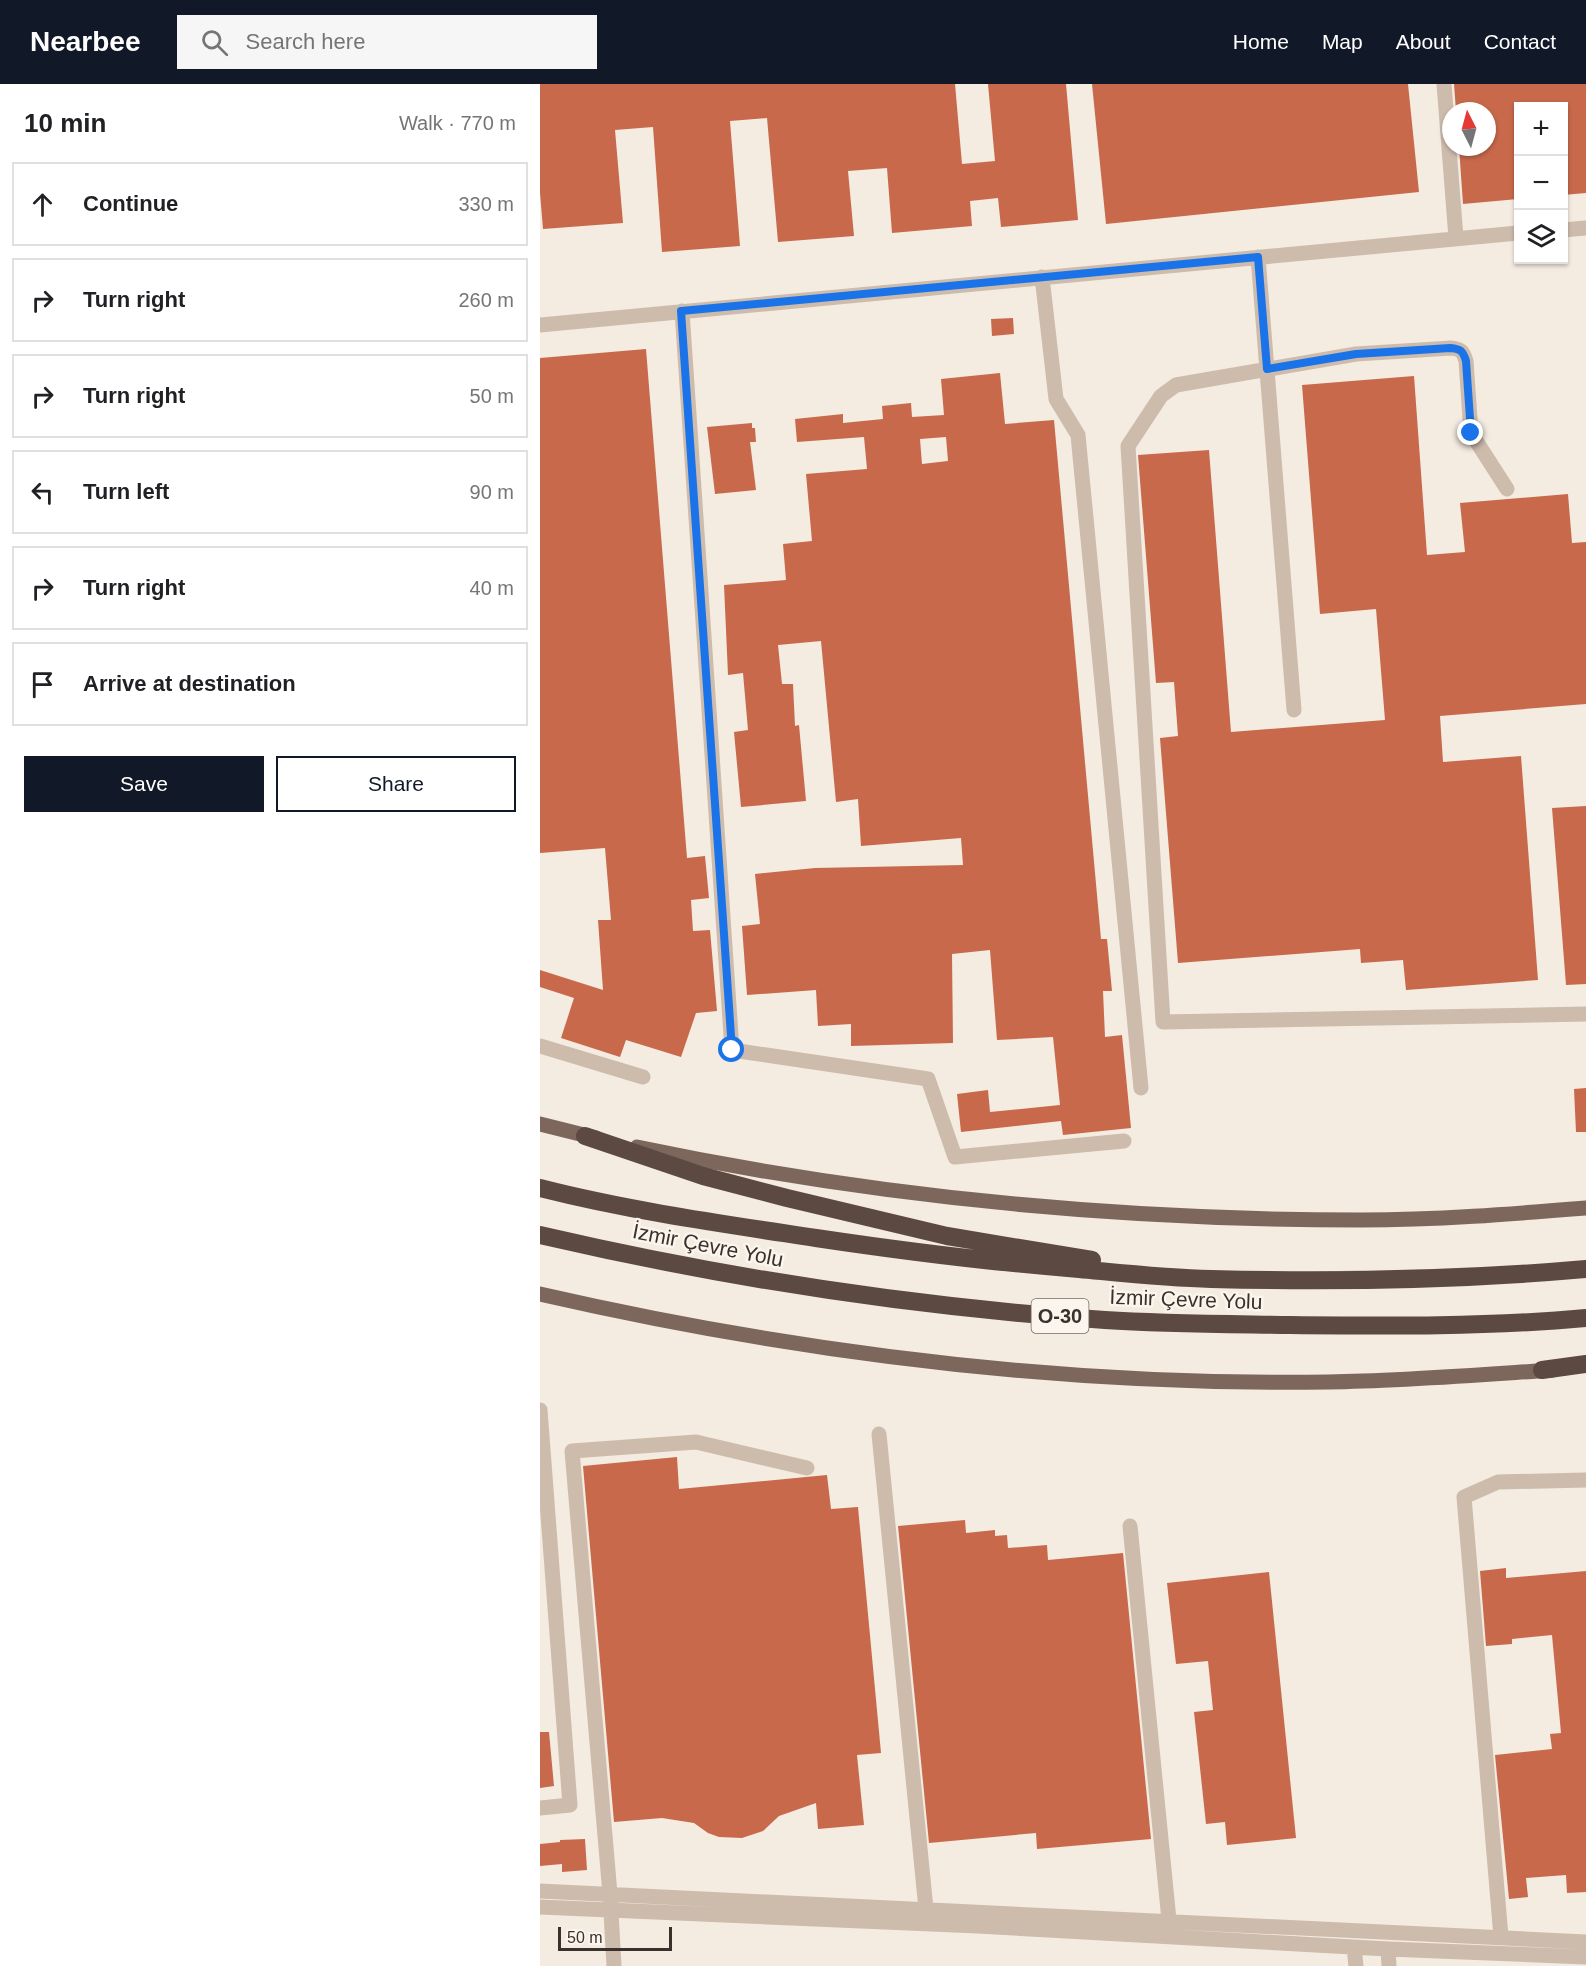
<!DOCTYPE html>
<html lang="en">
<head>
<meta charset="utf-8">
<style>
	:root { --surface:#fff; --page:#f6f6f6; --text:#202124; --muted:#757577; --line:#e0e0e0; --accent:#111827 }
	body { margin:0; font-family:Helvetica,sans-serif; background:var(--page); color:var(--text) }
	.controls { position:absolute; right:18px; top:18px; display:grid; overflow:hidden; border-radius:0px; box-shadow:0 2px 4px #0004 }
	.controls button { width:54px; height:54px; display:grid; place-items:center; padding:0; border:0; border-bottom:2px solid var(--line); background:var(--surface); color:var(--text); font:30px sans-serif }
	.compass { position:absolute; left:902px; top:18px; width:54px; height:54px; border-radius:50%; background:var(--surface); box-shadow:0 2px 4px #0004; rotate:354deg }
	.scale { position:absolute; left:18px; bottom:15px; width:114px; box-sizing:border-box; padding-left:6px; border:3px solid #3b302b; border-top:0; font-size:16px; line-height:21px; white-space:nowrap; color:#3b302b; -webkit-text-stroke:4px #fbf5ee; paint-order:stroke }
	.stop { position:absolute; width:18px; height:18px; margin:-14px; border:4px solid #1a73e8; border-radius:50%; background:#fff }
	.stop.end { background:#1a73e8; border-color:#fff; box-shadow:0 2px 6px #0008 }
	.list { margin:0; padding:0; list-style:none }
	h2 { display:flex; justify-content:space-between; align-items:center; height:78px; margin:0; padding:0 24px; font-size:26px }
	h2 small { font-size:20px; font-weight:400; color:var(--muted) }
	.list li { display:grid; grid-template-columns:39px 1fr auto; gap:18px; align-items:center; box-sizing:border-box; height:84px; margin:0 12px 12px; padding:0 12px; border:2px solid var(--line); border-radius:0px }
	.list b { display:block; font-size:22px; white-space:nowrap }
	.list em { font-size:20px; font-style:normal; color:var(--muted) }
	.actions { display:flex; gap:12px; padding:18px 24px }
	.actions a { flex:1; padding:14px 0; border:2px solid var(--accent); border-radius:0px; text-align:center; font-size:21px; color:var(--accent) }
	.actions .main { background:var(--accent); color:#fff }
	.icon { flex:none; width:33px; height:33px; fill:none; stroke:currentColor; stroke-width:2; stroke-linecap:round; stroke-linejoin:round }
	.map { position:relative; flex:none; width:1046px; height:1882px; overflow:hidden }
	header { display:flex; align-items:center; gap:36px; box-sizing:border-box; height:84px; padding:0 30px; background:var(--accent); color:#fff }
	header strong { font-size:28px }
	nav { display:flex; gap:33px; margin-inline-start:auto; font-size:21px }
	.search { width:420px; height:54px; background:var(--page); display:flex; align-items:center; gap:15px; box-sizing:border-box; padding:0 21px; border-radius:0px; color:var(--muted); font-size:22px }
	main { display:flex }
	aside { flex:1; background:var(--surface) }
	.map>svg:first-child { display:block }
	.building { fill:#c8694b; fill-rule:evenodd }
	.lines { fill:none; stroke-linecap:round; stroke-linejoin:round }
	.minor { stroke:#cdbbac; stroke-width:15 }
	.major { stroke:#7d675c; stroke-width:15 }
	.highway { stroke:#5c4a42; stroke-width:18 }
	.route { stroke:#1a73e8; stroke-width:8 }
	.labels { text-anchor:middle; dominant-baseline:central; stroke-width:5; stroke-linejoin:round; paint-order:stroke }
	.shield { fill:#fbf5ee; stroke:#756b66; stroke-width:1.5 }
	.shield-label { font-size:20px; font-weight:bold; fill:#3b302b }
	.street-label { font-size:21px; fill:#3b302b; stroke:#fbf5ee }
</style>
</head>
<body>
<header>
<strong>Nearbee</strong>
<div class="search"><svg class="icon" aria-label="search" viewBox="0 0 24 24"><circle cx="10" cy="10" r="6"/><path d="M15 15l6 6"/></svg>Search here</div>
<nav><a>Home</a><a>Map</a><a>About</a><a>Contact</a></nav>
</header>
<main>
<aside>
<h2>10 min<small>Walk · 770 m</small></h2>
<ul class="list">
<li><svg class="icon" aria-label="ahead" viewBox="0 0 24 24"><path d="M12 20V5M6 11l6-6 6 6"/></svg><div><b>Continue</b></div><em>330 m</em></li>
<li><svg class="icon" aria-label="right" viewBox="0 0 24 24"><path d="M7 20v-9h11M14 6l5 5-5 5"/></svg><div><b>Turn right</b></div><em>260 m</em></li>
<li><svg class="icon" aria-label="right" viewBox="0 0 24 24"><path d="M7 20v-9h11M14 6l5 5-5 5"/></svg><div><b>Turn right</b></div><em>50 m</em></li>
<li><svg class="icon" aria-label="left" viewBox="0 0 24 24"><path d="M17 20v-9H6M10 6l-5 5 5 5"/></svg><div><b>Turn left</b></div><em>90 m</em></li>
<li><svg class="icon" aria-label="right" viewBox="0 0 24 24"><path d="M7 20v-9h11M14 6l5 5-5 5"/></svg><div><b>Turn right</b></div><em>40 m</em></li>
<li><svg class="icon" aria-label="arrive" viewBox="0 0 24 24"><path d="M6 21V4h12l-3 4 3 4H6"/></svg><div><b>Arrive at destination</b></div></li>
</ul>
<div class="actions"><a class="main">Save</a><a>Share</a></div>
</aside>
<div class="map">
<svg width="1046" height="1882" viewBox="0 0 1046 1882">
	<rect width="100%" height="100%" fill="#f4ebe1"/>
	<path class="building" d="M0,0H415L422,80L455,77L448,0H526L538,136L461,143L458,114L430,117L432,142L352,149L347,84L308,87L314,152L238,158L227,34L190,37L200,162L122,168L113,43L75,46L83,139L3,145L0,109Z
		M552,0H868L879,108L566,140Z
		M914,0H1046V109L1023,111V22H978V115L923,120L919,63H947V27H916Z
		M473,234L474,250L452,252L451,235Z
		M106,265L147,774L165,772L169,814L151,816L153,847L170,846L177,927L156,929L141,973L86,956L80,973L21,954L34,914L0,903V886L63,906L58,836H71L65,764L0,769V274Z
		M460,289L465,340L514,336L561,855H567L572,907H563L565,953L582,951L591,1044L523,1051L521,1037L421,1048L417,1010L448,1006L450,1028L520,1021L513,953L457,956L450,866L412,870L413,959L311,962V940L278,942L276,906L207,911L202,842L220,840L215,790L275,784L423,781L421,754L321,762L318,715L296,718L281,557L238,561L242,600H253L255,642L259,641L266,717L201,723L194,648L208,646L203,589L188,591L184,501L246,496L243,460L272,457L266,390L327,385L324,353L257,358L255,335L303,330V339L343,335L342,322L371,319L372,333L404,331L401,295ZM406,353L408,377L382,380L380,355Z
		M874,292L887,471L925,468L920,419L1028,410L1032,459L1046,458V620L900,632L903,678L981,672L998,896L866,906L863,876L821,879L820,865L638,879L620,654L638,652L634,598L616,599L598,371L669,366L691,648L845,636L836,525L780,530L762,301Z
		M212,339V344H215L216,358H210L216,406L175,410L167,343Z
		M1046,722V900L1026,901L1012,724Z
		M1046,1004V1048H1036L1034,1005Z
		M137,1373L139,1405L287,1391L291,1425L318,1423L341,1669L317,1671L324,1741L278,1745L276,1719L239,1732L223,1747L202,1754L179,1753L168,1749L154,1739L122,1734L74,1738L43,1382Z
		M425,1436L426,1449L455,1446V1452L467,1451L468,1464L507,1461L508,1476L583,1469L611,1755L497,1765L496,1749L389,1759L358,1442Z
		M966,1484V1494L1046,1487V1808L1027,1809L1026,1791L986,1794L988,1813L969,1815L955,1671L1012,1665L1010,1650L1021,1649L1012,1551L972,1555V1560L946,1562L940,1487Z
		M729,1488L756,1754L687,1761L685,1738L666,1740L654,1628L673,1626L668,1577L636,1580L627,1499Z
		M0,1648H9L14,1702L0,1704Z
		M45,1755L47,1786L22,1788V1780L0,1782V1760L20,1758V1756Z"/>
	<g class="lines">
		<path class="minor" d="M904,0L916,154
			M1023,146L1046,144
			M718,173L754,626
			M502,193L516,315L538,351L601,1004
			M142,227L192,966L388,995L415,1073L584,1057
			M0,241L978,149
			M967,405L931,349L926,277C923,267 921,265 911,264L816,270L636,301L621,312L588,362L623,938L1046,930
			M0,962L103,993
			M0,1326L30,1721L0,1724
			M339,1350L386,1825
			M590,1442L629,1836
			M0,1807L1046,1858
			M0,1823L438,1842L848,1865L1046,1873
			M961,1853L924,1413L958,1398L1046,1396
			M814,1863L816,1882
			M848,1865L849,1882
			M74,1882L70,1810L32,1367L156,1358L267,1384"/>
		<path class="major" d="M0,1040L56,1054
			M97,1063C335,1113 578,1136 821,1136C896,1136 971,1130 1046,1124
			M0,1210C258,1269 523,1302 788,1298C863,1297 938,1291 1013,1286"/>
		<path class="highway" d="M45,1052L163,1092L247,1114L407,1152L552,1176
			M0,1104C90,1127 184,1140 276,1154C363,1167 451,1178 539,1185C582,1189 627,1194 671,1195C795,1198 922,1196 1046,1185
			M0,1151C185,1194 375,1223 565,1236C626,1240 688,1240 750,1241C849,1242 948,1243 1046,1234
			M1002,1286L1046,1280"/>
	</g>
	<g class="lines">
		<path class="route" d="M192,966L141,227L718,173L727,285L816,270L910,264C921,265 923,267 926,277L931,349"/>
	</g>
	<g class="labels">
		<rect class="shield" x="491.5" y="1215" width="57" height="34" rx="4.5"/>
		<g class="shield-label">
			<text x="520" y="1232">O-30</text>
		</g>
		<g class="street-label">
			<text transform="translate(168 1161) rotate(11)">İzmir Çevre Yolu</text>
			<text transform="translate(646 1215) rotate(2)">İzmir Çevre Yolu</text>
		</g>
	</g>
</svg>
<div class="controls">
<button>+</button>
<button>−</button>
<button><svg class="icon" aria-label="layers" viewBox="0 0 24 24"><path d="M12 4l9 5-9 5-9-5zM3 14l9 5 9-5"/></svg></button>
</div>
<svg class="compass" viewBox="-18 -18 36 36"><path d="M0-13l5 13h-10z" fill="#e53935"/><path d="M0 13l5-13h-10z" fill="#757577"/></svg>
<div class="scale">50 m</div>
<div class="stop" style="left:192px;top:966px"></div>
<div class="stop end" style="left:931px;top:349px"></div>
</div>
</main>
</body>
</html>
